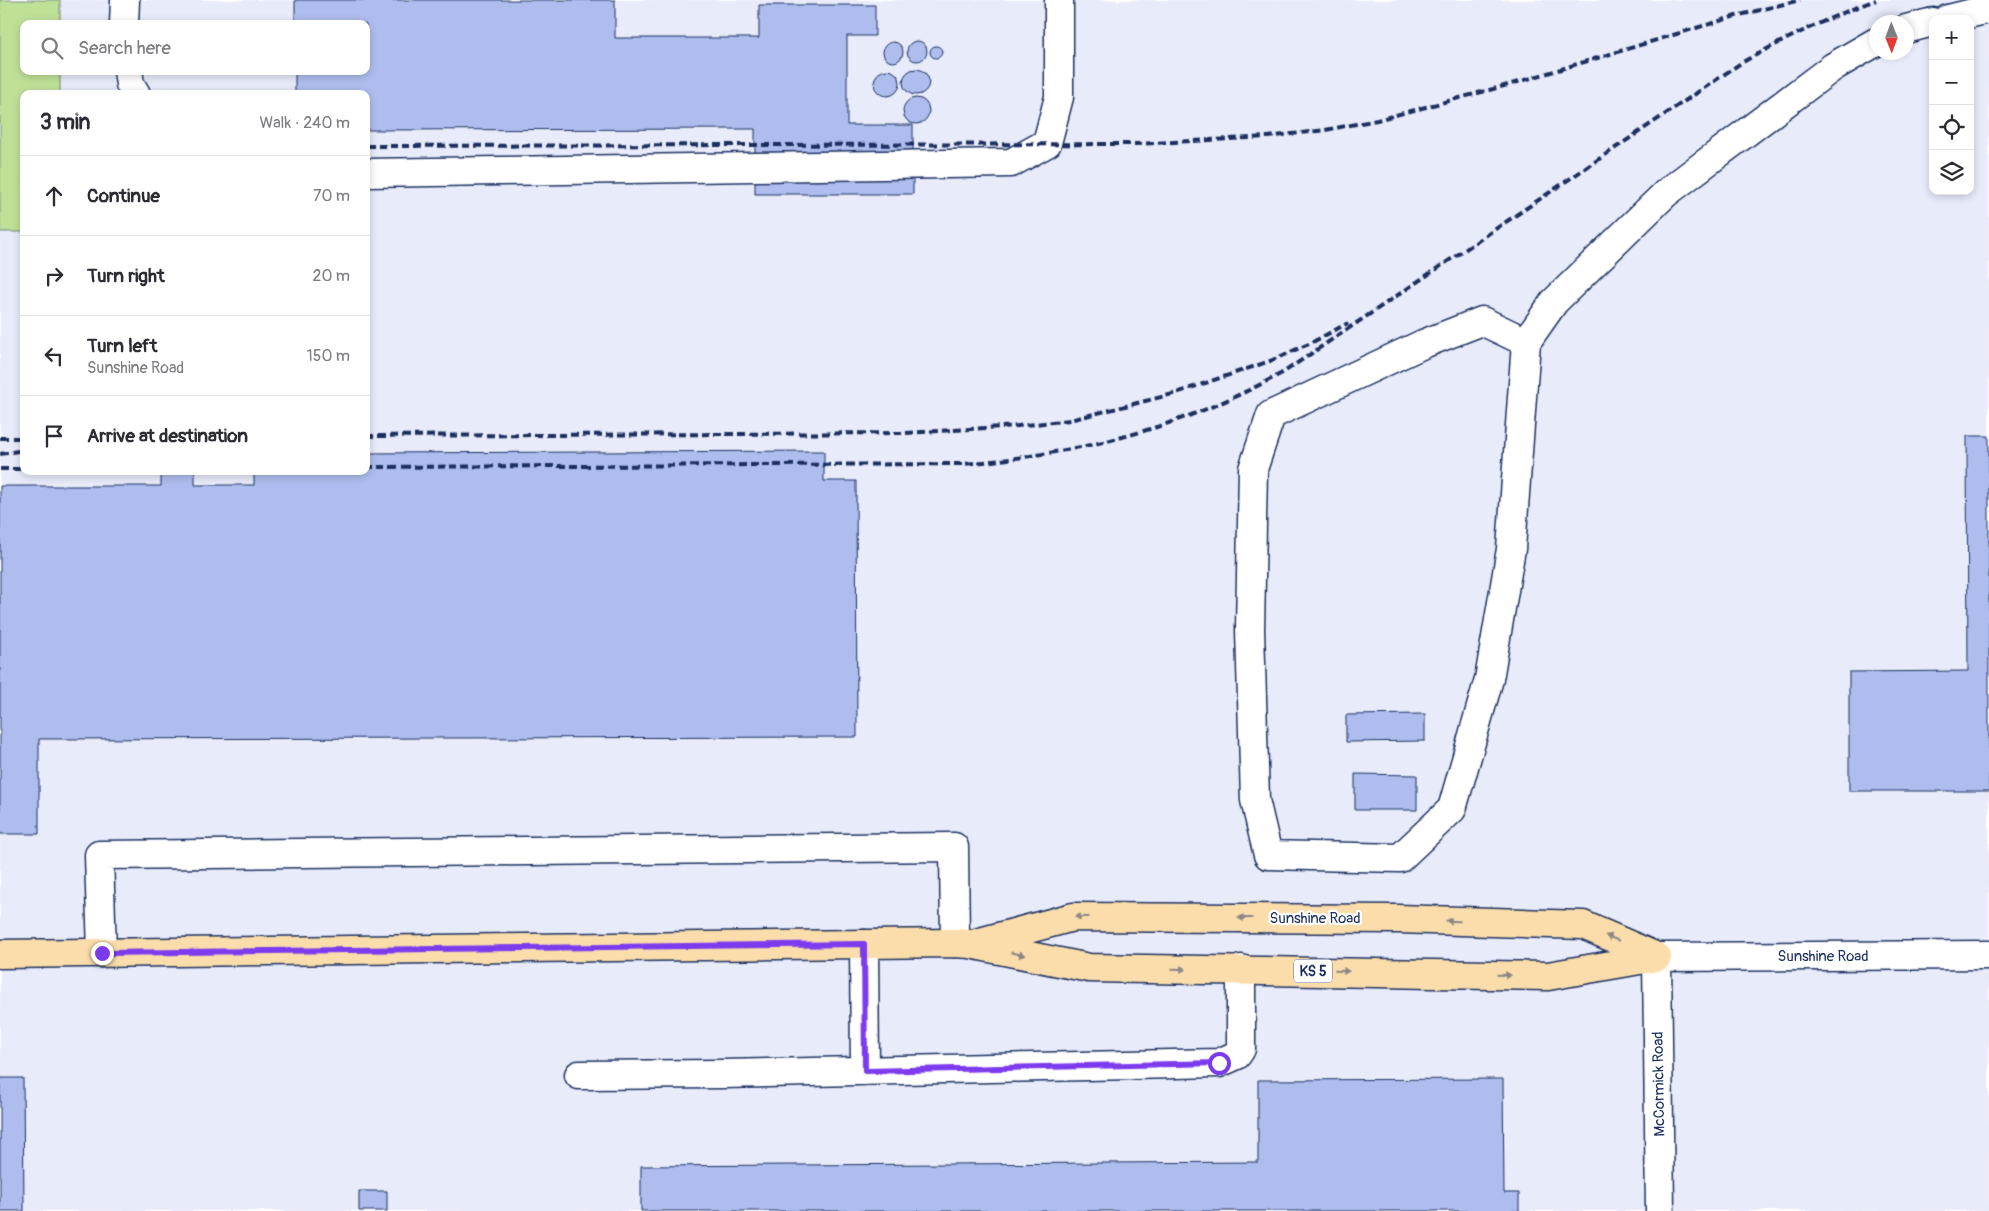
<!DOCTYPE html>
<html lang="en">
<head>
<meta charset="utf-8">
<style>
	:root { --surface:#fff; --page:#f2f2f3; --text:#2b2b33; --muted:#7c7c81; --line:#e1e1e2 }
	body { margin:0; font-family:Pangolin,sans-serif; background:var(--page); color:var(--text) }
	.controls { position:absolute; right:15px; top:15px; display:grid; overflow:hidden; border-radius:10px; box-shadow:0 2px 8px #0003 }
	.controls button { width:45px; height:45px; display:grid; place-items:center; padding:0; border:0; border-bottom:1px solid var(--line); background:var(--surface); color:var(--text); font:25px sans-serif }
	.compass { position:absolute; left:1869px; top:15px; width:45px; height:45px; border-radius:50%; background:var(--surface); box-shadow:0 2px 8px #0003; rotate:179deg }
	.stop { position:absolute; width:15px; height:15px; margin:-11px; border:4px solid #7c3aed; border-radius:50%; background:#fff }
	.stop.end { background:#7c3aed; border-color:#fff; box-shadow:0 1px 5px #0008 }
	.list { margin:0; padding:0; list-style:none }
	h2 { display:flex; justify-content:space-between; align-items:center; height:65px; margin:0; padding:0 20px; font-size:21px }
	h2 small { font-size:16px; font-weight:400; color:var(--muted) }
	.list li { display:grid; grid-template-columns:32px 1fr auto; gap:15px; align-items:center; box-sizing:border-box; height:80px; padding:0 20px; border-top:1px solid var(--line) }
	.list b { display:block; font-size:19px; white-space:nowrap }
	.list p { margin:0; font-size:16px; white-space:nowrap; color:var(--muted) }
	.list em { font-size:16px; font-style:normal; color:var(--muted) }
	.icon { flex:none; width:28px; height:28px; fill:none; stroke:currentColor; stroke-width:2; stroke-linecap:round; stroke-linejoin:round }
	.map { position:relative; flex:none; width:1989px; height:1211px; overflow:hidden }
	.search { position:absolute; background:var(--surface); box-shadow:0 2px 8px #0003; left:20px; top:20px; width:350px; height:55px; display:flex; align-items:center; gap:12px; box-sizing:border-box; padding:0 18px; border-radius:10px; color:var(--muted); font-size:19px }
	.panel { position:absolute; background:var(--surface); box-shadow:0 2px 8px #0003; left:20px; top:90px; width:350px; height:385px; border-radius:10px }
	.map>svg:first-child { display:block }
	.built { fill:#e7ebfa; fill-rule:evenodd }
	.grass { fill:#c0e098; stroke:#6e887b }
	.building { fill:#aebded; stroke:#1b2f5e }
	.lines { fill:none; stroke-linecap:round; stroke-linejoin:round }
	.minor-casing { stroke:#1b2f5e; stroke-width:31 }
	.major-casing { stroke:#1b2f5e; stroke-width:31 }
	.minor { stroke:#fff; stroke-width:28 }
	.major { stroke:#faddab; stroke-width:28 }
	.rail { stroke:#1b2f5e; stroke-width:4; stroke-dasharray:8 4; stroke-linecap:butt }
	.oneway { fill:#8a8684 }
	.route { stroke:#7c3aed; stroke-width:6 }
	.labels { text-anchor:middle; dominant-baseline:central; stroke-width:4.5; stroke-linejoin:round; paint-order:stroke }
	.shield { fill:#fff; stroke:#5f6d8e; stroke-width:1 }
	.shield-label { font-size:14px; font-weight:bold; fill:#1b2f5e }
	.street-label { font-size:15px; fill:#1b2f5e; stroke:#fff }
</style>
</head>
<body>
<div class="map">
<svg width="1989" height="1211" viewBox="0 0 1989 1211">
	<rect width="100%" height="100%" fill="#fff"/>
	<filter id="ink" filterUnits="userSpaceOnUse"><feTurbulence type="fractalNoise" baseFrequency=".02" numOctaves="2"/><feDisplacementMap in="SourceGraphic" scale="10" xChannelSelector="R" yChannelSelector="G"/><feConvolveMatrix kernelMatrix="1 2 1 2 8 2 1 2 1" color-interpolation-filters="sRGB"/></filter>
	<g filter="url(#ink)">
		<path class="built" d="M0,0H1989V1211H0ZM1933,19H1970V191H1933ZM1876,22H1906V52H1876ZM24,24H366V71H24ZM24,94H366V471H24Z"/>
		<path class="grass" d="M0,0H60V24H24V71H60V94H24V232H0Z"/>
		<path class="building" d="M295,0H615V38H759V5H875V36H847V125H913V194H755V129L366,130V94H295V71H366V24H295Z
			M907 51a10 10 0 1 1 20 0a10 10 0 1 1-20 0Z
			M883 52a10 10 0 1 1 20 0a10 10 0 1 1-20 0Z
			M930 52a6 6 0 1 1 12 0a6 6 0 1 1-12 0Z
			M903 82a13 13 0 1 1 26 0a13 13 0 1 1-26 0Z
			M874 83a13 13 0 1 1 26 0a13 13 0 1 1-26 0Z
			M903 111a13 13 0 1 1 26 0a13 13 0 1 1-26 0Z
			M1967,436H1989V791H1849V672L1968,671Z
			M824,451V481H856L857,737L39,739V834H0V486H161V471H195V485H254V471H366V453Z
			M1425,714V741L1346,742V715Z
			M1355,774L1417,775V810H1355Z
			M0,1078H23L24,1211H0Z
			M1503,1079L1504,1193H1519V1211H641V1166L1258,1162V1080Z
			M359,1191H387V1211H359Z"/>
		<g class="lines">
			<defs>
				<path id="minor" d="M1948,19L1989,9
					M124,24L125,0
					M1906,29L1933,22
					M128,71L130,84L136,94
					M366,173L1011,163L1047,143L1059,97V0
					M1482,321L1526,342L1511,549L1489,679L1452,809L1400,858L1268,855L1255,800L1250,630L1253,469L1271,415L1423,344Z
					M1526,342L1554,302L1666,193L1833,67L1876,42
					M864,944L865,1071
					M102,953L99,855L954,847L955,943
					M579,1075L722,1074L1219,1063L1237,1055L1241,1049V969
					M1660,1211L1657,957L1989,955"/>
				<path id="major" d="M976,943L1073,917L1398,919L1583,925L1657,957
					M0,954L955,943L970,944L1089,968L1548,976L1657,957"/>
			</defs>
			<use href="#minor" class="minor-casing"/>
			<use href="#major" class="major-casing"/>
			<use href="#minor" class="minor"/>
			<use href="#major" class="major"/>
			<path class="rail" d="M366,146L1135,144L1268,137L1325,130L1377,120L1508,85L1736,16L1800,0
				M366,436L905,433L1018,426L1070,420L1173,394L1270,361L1311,343L1348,323
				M0,438H24
				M0,454L24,450
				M366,467L964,464C1081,453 1180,429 1284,372L1741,63C1785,39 1829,17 1876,0
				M0,469H24"/>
		</g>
		<defs><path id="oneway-solid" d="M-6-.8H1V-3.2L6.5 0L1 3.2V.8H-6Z" transform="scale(1.25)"/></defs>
		<g class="oneway">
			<use href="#oneway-solid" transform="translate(1082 917) rotate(-180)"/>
			<use href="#oneway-solid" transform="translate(1245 918) rotate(-180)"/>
			<use href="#oneway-solid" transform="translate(1453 921) rotate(-178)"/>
			<use href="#oneway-solid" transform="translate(1612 938) rotate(-157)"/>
			<use href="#oneway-solid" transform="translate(1018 954) rotate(11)"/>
			<use href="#oneway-solid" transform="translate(1179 969) rotate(1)"/>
			<use href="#oneway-solid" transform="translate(1342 971) rotate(1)"/>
			<use href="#oneway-solid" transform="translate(1504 975) rotate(1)"/>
		</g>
	</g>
	<g class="lines" filter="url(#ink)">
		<path class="route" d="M102,953L864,944L865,1071L1219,1063"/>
	</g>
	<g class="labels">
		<rect class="shield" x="1294" y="959.5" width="38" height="23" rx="4"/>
		<g class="shield-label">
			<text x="1313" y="971">KS 5</text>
		</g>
		<g class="street-label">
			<text x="1315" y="918">Sunshine Road</text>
			<text x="1823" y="956">Sunshine Road</text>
			<text transform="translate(1659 1084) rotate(-91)">McCormick Road</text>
		</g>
	</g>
</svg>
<div class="controls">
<button>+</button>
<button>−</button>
<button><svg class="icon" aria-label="locate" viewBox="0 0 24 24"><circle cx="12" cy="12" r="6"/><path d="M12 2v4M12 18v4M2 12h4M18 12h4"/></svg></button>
<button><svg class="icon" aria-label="layers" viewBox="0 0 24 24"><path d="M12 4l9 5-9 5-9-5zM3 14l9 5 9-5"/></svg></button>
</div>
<svg class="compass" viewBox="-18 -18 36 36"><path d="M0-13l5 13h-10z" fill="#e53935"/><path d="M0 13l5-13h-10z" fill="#7c7c81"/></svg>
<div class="stop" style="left:1219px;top:1063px"></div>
<div class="stop end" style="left:102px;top:953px"></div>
<div class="search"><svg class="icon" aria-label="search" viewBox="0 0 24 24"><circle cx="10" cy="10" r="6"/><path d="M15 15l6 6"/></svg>Search here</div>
<section class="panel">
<h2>3 min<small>Walk · 240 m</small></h2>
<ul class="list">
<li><svg class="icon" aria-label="ahead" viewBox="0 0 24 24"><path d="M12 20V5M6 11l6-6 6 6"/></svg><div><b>Continue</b></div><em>70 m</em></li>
<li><svg class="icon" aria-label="right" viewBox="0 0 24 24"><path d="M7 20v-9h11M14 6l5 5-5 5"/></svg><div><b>Turn right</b></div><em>20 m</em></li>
<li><svg class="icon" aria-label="left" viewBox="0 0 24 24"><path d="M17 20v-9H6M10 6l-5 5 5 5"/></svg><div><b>Turn left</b><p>Sunshine Road</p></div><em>150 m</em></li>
<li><svg class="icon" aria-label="arrive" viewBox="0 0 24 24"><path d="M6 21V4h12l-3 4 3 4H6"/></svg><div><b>Arrive at destination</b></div></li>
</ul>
</section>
</div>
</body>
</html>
